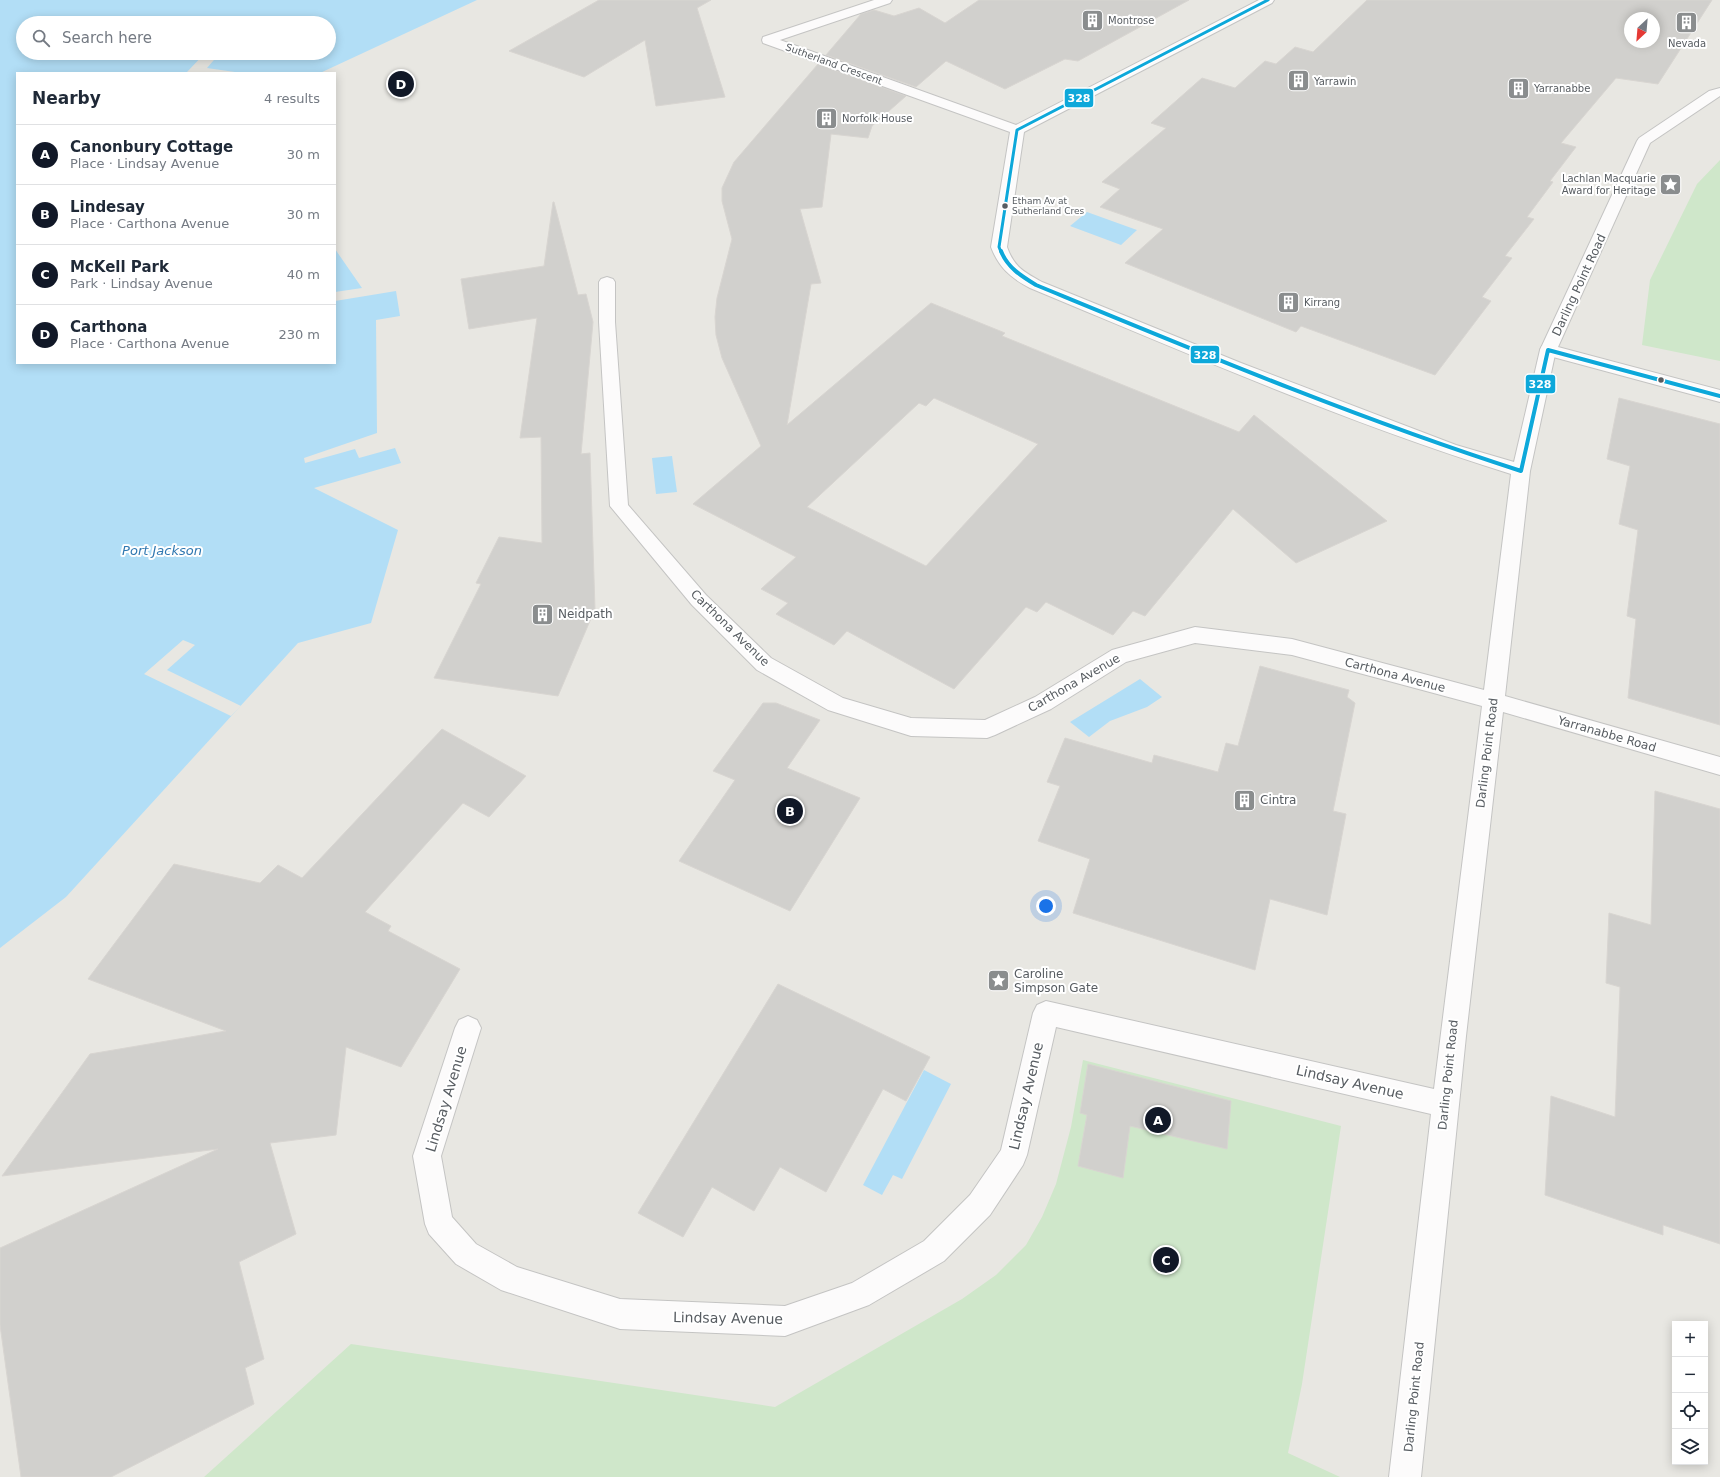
<!DOCTYPE html>
<html lang="en">
<head>
<meta charset="utf-8">
<style>
	:root { --surface:#fff; --page:#f6f6f7; --text:#1f2937; --muted:#747a83; --line:#e0e1e3; --accent:#111827 }
	body { margin:0; font-family:"DejaVu Sans",sans-serif; background:var(--page); color:var(--text) }
	.controls { position:absolute; right:12px; bottom:12px; display:grid; overflow:hidden; border-radius:0px; box-shadow:0 2px 10px #0003 }
	.controls button { width:36px; height:36px; display:grid; place-items:center; padding:0; border:0; border-bottom:1px solid var(--line); background:var(--surface); color:var(--text); font:20px sans-serif }
	.compass { position:absolute; left:1624px; top:12px; width:36px; height:36px; border-radius:50%; background:var(--surface); box-shadow:0 2px 10px #0003; rotate:206deg }
	.you { position:absolute; left:1046px; top:906px; width:14px; height:14px; margin:-10px; border:3px solid #fff; border-radius:50%; background:#1a73e8; box-shadow:0 0 0 6px #1a73e833 }
	.badge { display:grid; place-items:center; width:26px; height:26px; border-radius:50%; background:var(--accent); color:#fff; font-size:13px; font-weight:700 }
	.pin { position:absolute; translate:-50% -50%; border:2px solid #fff; box-shadow:0 1px 4px #0006 }
	.list { margin:0; padding:0; list-style:none }
	h2 { display:flex; justify-content:space-between; align-items:center; height:52px; margin:0; padding:0 16px; font-size:17px }
	h2 small { font-size:13px; font-weight:400; color:var(--muted) }
	.list li { display:grid; grid-template-columns:26px 1fr auto; gap:12px; align-items:center; box-sizing:border-box; height:60px; padding:0 16px; border-top:1px solid var(--line) }
	.list b { display:block; font-size:15px; white-space:nowrap }
	.list p { margin:0; font-size:13px; white-space:nowrap; color:var(--muted) }
	.list em { font-size:13px; font-style:normal; color:var(--muted) }
	.icon { flex:none; width:22px; height:22px; fill:none; stroke:currentColor; stroke-width:2; stroke-linecap:round; stroke-linejoin:round }
	.map { position:relative; flex:none; width:1720px; height:1477px; overflow:hidden }
	.search { position:absolute; background:var(--surface); box-shadow:0 2px 10px #0003; left:16px; top:16px; width:320px; height:44px; display:flex; align-items:center; gap:10px; box-sizing:border-box; padding:0 14px; border-radius:22px; color:var(--muted); font-size:15px }
	.panel { position:absolute; background:var(--surface); box-shadow:0 2px 10px #0003; left:16px; top:72px; width:320px; height:292px; border-radius:0px }
	.map>svg:first-child { display:block }
	.green { fill:#cfe7ca }
	.water { fill:#b2def6; fill-rule:evenodd }
	.pier { fill:#e8e7e2 }
	.building { fill:#d1d0cd; stroke:#d8d5d1; fill-rule:evenodd }
	.lines { fill:none; stroke-linecap:round; stroke-linejoin:round }
	.minor-casing { stroke:#c4c4c3; stroke-width:2 }
	.tertiary-casing { stroke:#c4c4c3; stroke-width:2 }
	.minor { fill:#fcfbfb; fill-rule:evenodd }
	.tertiary { fill:#fcfbfb; fill-rule:evenodd }
	.bus-1-far1-casing { stroke:#fff; stroke-width:5 }
	.bus-1-casing { stroke:#fff; stroke-width:6 }
	.bus-1-far1 { stroke:#0da8da; stroke-width:3 }
	.bus-1 { stroke:#0da8da; stroke-width:4 }
	.bus-dot { fill:#575c61; stroke:#fff; stroke-width:1.5 }
	.labels { text-anchor:middle; dominant-baseline:central; stroke-width:4; stroke-linejoin:round; paint-order:stroke }
	.far-bus-label { font-size:9px; fill:#575c61; stroke:#fff; text-anchor:start }
	.far-poi-label { font-size:10px; fill:#575c61; stroke:#fff; text-anchor:start }
	.far-street-label { font-size:10px; fill:#575c61; stroke:#fff }
	.street-label { font-size:12px; fill:#575c61; stroke:#fff }
	.poi-label { font-size:12px; fill:#575c61; stroke:#fff; text-anchor:start }
	.water-label { font-size:13px; font-style:italic; fill:#2f77b0; stroke:#fff }
	.near-street-label { font-size:14px; fill:#575c61; stroke:#fff }
	.line-badge { stroke:#fff; stroke-width:1.5 }
	.badge-label { font-size:11px; text-anchor:middle; font-weight:bold; fill:#fff }
</style>
</head>
<body>
<div class="map">
<svg width="1720" height="1477" viewBox="0 0 1720 1477">
	<rect width="100%" height="100%" fill="#e8e7e2"/>
	<path class="green" d="M1720,160V361L1642,345L1650,280L1697,184Z
		M1083,1060L1341,1126L1302,1384L1288,1453L1340,1477H204L351,1344L775,1407L962,1299L996,1275L1026,1245L1042,1217L1056,1184L1071,1127Z"/>
	<path class="water" d="M0,0H477L320,73H17V363H335V301L396,291L400,316L376,320L377,433L304,458L305,463L355,449L359,458L395,448L401,463L314,488L398,530L371,623L298,643L66,897L0,948ZM23,23H329V53H23Z
		M1087,212L1137,230L1121,245L1070,226Z
		M335,249L362,288L335,292Z
		M672,456L677,492L656,494L652,458Z
		M1140,679L1162,697L1147,707L1110,721L1089,737L1070,722Z
		M924,1070L951,1084L902,1179L893,1175L882,1195L863,1185Z"/>
	<path class="pier" d="M205,53H220L207,68L242,73L187,72Z
		M183,640L195,645L167,670L241,706L231,716L144,674Z"/>
	<path class="building" d="M599,0H711L697,8L725,97L656,106L645,40L584,77L509,51Z
		M979,0H1189L1078,61L1065,59L1005,89L946,61L916,87L826,55L861,14L874,10L894,16L919,8L945,23Z
		M1367,0H1712L1658,84L1616,78L1561,143L1576,147L1550,181L1553,182L1527,217L1534,219L1505,256L1512,258L1482,297L1491,301L1435,375L1301,326L1296,332L1125,263L1163,229L1100,207L1120,189L1102,182L1166,128L1151,123L1202,78L1235,88L1265,61L1276,64L1295,47L1313,52ZM1630,18H1654V42H1630Z
		M818,64L906,96L872,126L868,138L831,134L822,207L800,209L821,283L811,284L787,425L931,303L1005,333L1002,336L1239,432L1254,415L1387,521L1296,563L1233,509L1145,616L1133,611L1113,635L1046,602L1037,612L1026,607L954,689L847,631L834,645L776,614L788,603L761,589L796,557L693,504L761,446L722,358L716,335L715,317L717,298L732,239L722,201V188L734,162ZM934,398L1038,444L926,566L807,507L919,403L926,406Z
		M553,202H554L578,295L586,294L593,322L581,454L590,453L595,609L558,696L434,678L481,584L476,583L499,537L542,543L541,437L520,438L537,318L469,329L461,279L544,266Z
		M1619,398L1720,424V725L1628,698L1636,619L1627,616L1638,530L1619,524L1630,466L1607,459Z
		M1260,666L1349,690L1347,697L1355,703L1333,811L1346,814L1327,915L1270,899L1255,970L1073,913L1090,859L1038,841L1060,786L1047,782L1065,738L1152,763L1154,755L1218,772L1226,743L1238,746Z
		M763,703H776L820,720L787,768L860,798L790,911L679,861L735,780L713,771Z
		M442,729L526,776L489,817L463,803L365,912L391,926L388,931L460,969L401,1067L346,1047L336,1135L270,1143L296,1234L239,1262L264,1359L245,1368L254,1404L111,1477H21L0,1325V1248L218,1149L2,1176L90,1054L226,1031L88,979L174,864L260,883L278,865L302,878Z
		M1655,791L1720,809V1244L1663,1225V1235L1545,1195L1551,1096L1615,1117L1620,987L1606,983L1609,913L1651,925Z
		M778,984L930,1057L906,1101L883,1089L826,1192L780,1167L754,1211L712,1187L683,1237L638,1213Z
		M1088,1064L1231,1101L1227,1149L1130,1126L1123,1178L1078,1166L1087,1115L1080,1113Z"/>
	<g class="lines">
		<defs>
			<path id="minor" d="M874,0H892L890,3L780,40L1016,125L1259,0H1274L1272,3L1024,132L1007,247C1014,267 1024,272 1042,282L1241,363L1456,445L1514,462L1540,350L1542,346L1548,345L1554,346L1556,350L1530,471L1505,696L1720,757V775L1503,712L1466,1036L1421,1477H1389L1431,1114L1056,1027L1027,1155L1023,1165L990,1215L944,1261L869,1305L785,1336L620,1329L501,1290L456,1264L429,1234L425,1224L413,1156L455,1028L459,1020L468,1016L477,1020L481,1028L441,1156L452,1217L476,1244L517,1267L620,1299L785,1306L852,1283L924,1241L970,1195L1001,1150L1033,1013L1037,1005L1046,1001L1434,1089L1482,706L1292,655L1195,643L1126,662L1051,709L995,735L987,738L911,736L828,710L757,670L692,605L610,506L599,322V282L601,279L607,277L613,279L615,282V322L628,505L706,595L771,658L843,698L911,718L985,720L1035,697L1112,650L1195,627L1292,639L1484,690L1511,474C1347,423 1189,354 1030,288C1011,278 999,268 991,247L1010,132L763,43L762,40L763,37Z"/>
			<path id="tertiary" d="M1720,88V96L1650,143L1558,347L1720,390V402L1542,354L1540,350L1637,141L1639,138L1709,91Z"/>
		</defs>
		<use href="#minor" class="minor-casing"/>
		<use href="#tertiary" class="tertiary-casing"/>
		<use href="#minor" class="minor"/>
		<use href="#tertiary" class="tertiary"/>
		<defs>
			<path id="bus-1-far1" d="M1001,252L999,247L1017,130L1268,0"/>
			<path id="bus-1" d="M1001,251C1007,267 1021,276 1036,285C1196,351 1356,418 1521,471L1548,350L1720,396"/>
		</defs>
		<use href="#bus-1-far1" class="bus-1-far1-casing"/>
		<use href="#bus-1" class="bus-1-casing"/>
		<use href="#bus-1-far1" class="bus-1-far1"/>
		<use href="#bus-1" class="bus-1"/>
	</g>
	<defs>
		<symbol id="building-square" viewBox="-11 -11 22 22"><rect x="-9" y="-9" width="18" height="18" rx="4" fill="#8a8d8e" stroke="#fff"/><path d="M-4-6H4V6H1V3H-1V6H-4ZM-2.5-4.3h1.7v1.8h-1.7ZM.8-4.3h1.7v1.8H.8ZM-2.5-1h1.7V.8h-1.7ZM.8-1h1.7V.8H.8Z" fill="#fff"/></symbol>
		<symbol id="sight-square" viewBox="-11 -11 22 22"><rect x="-9" y="-9" width="18" height="18" rx="4" fill="#8a8d8e" stroke="#fff"/><path d="M0-6L1.8-2.2L6-1.7L2.9 1.2L3.7 5.4L0 3.3L-3.7 5.4L-2.9 1.2L-6-1.7L-1.8-2.2Z" fill="#fff"/></symbol>
	</defs>
	<g fill-rule="evenodd">
		<use href="#building-square" x="1080" y="8" width="25" height="25"/>
		<use href="#building-square" x="1674" y="10" width="25" height="25"/>
		<use href="#building-square" x="1286" y="68" width="25" height="25"/>
		<use href="#building-square" x="1506" y="76" width="25" height="25"/>
		<use href="#building-square" x="814" y="106" width="25" height="25"/>
		<use href="#sight-square" x="1658" y="172" width="25" height="25"/>
		<use href="#building-square" x="1276" y="290" width="25" height="25"/>
		<use href="#building-square" x="530" y="602" width="25" height="25"/>
		<use href="#building-square" x="1232" y="788" width="25" height="25"/>
		<use href="#sight-square" x="986" y="968" width="25" height="25"/>
	</g>
	<g class="bus-dot">
		<circle cx="1005" cy="206" r="3.5"/>
		<circle cx="1661" cy="380" r="3.5"/>
	</g>
	<g class="labels">
		<g class="far-bus-label">
			<text x="1012" y="201">Etham Av at<tspan x="1012" dy="10">Sutherland Cres</tspan></text>
		</g>
		<g class="far-poi-label">
			<text x="1108" y="20">Montrose</text>
			<text x="1687" y="43" text-anchor="middle">Nevada</text>
			<text x="1314" y="81">Yarrawin</text>
			<text x="1534" y="88">Yarranabbe</text>
			<text x="842" y="118">Norfolk House</text>
			<text x="1656" y="178" text-anchor="end">Lachlan Macquarie<tspan x="1656" dy="12">Award for Heritage</tspan></text>
			<text x="1304" y="302">Kirrang</text>
		</g>
		<g class="far-street-label">
			<text transform="translate(834 64) rotate(20)">Sutherland Crescent</text>
		</g>
		<g class="street-label">
			<text transform="translate(1579 285) rotate(-65)">Darling Point Road</text>
			<text transform="translate(730 628) rotate(44)">Carthona Avenue</text>
			<text transform="translate(1395 675) rotate(15)">Carthona Avenue</text>
			<text transform="translate(1074 683) rotate(-30)">Carthona Avenue</text>
			<text transform="translate(1607 734) rotate(16)">Yarranabbe Road</text>
			<text transform="translate(1487 753) rotate(-83)">Darling Point Road</text>
			<text transform="translate(1448 1075) rotate(-84)">Darling Point Road</text>
			<text transform="translate(1414 1397) rotate(-84)">Darling Point Road</text>
		</g>
		<g class="poi-label">
			<text x="558" y="614">Neidpath</text>
			<text x="1260" y="800">Cintra</text>
			<text x="1014" y="974">Caroline<tspan x="1014" dy="14">Simpson Gate</tspan></text>
		</g>
		<g class="water-label">
			<text x="162" y="550">Port Jackson</text>
		</g>
		<g class="near-street-label">
			<text transform="translate(1350 1082) rotate(13)">Lindsay Avenue</text>
			<text transform="translate(1026 1096) rotate(-77)">Lindsay Avenue</text>
			<text transform="translate(446 1099) rotate(-73)">Lindsay Avenue</text>
			<text transform="translate(728 1318) rotate(1)">Lindsay Avenue</text>
		</g>
	</g>
	<g class="line-badge">
		<rect x="1064" y="88" width="30" height="20" rx="4" fill="#0da8da"/>
		<rect x="1190" y="345" width="30" height="19" rx="4" fill="#0da8da"/>
		<rect x="1525" y="374" width="31" height="20" rx="4" fill="#0da8da"/>
	</g>
	<g class="badge-label">
		<text x="1079" y="102">328</text>
		<text x="1205" y="359">328</text>
		<text x="1540" y="388">328</text>
	</g>
</svg>
<div class="controls">
<button>+</button>
<button>−</button>
<button><svg class="icon" aria-label="locate" viewBox="0 0 24 24"><circle cx="12" cy="12" r="6"/><path d="M12 2v4M12 18v4M2 12h4M18 12h4"/></svg></button>
<button><svg class="icon" aria-label="layers" viewBox="0 0 24 24"><path d="M12 4l9 5-9 5-9-5zM3 14l9 5 9-5"/></svg></button>
</div>
<svg class="compass" viewBox="-18 -18 36 36"><path d="M0-13l5 13h-10z" fill="#e53935"/><path d="M0 13l5-13h-10z" fill="#747a83"/></svg>
<div class="you"></div>
<div class="pin badge" style="left:1158px;top:1120px">A</div>
<div class="pin badge" style="left:790px;top:811px">B</div>
<div class="pin badge" style="left:1166px;top:1260px">C</div>
<div class="pin badge" style="left:401px;top:84px">D</div>
<div class="search"><svg class="icon" aria-label="search" viewBox="0 0 24 24"><circle cx="10" cy="10" r="6"/><path d="M15 15l6 6"/></svg>Search here</div>
<section class="panel">
<h2>Nearby<small>4 results</small></h2>
<ul class="list">
<li><span class="badge">A</span><div><b>Canonbury Cottage</b><p>Place · Lindsay Avenue</p></div><em>30 m</em></li>
<li><span class="badge">B</span><div><b>Lindesay</b><p>Place · Carthona Avenue</p></div><em>30 m</em></li>
<li><span class="badge">C</span><div><b>McKell Park</b><p>Park · Lindsay Avenue</p></div><em>40 m</em></li>
<li><span class="badge">D</span><div><b>Carthona</b><p>Place · Carthona Avenue</p></div><em>230 m</em></li>
</ul>
</section>
</div>
</body>
</html>
